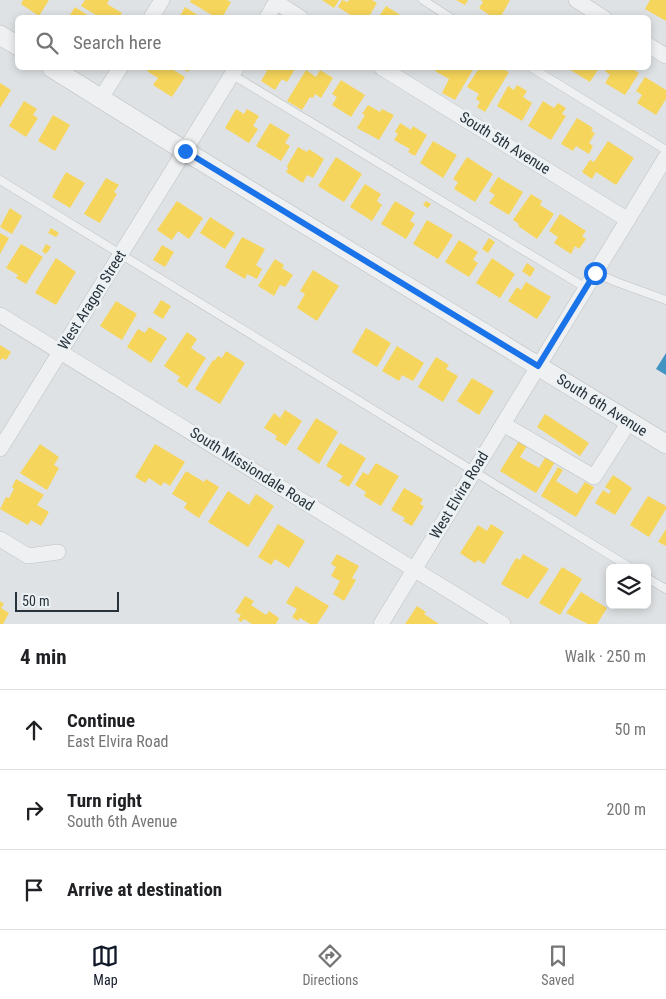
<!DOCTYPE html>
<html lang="en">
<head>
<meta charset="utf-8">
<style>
	:root { --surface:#fff; --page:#f6f6f6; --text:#202124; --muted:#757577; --line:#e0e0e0; --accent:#111827 }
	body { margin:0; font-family:"Roboto Condensed",sans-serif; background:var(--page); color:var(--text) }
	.controls { position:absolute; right:15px; bottom:15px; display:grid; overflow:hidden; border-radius:8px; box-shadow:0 2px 8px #0003 }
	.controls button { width:45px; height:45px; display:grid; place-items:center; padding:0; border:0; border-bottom:1px solid var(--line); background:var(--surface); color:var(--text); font:25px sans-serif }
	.scale { position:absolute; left:15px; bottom:12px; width:104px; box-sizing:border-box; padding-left:5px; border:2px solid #28323b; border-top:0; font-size:14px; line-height:18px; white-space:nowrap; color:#28323b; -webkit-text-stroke:4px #ecf1f4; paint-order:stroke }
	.stop { position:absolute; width:15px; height:15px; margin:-11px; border:4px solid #1a73e8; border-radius:50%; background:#fff }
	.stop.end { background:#1a73e8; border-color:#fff; box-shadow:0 1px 5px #0008 }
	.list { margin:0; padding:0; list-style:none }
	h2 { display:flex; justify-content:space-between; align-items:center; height:65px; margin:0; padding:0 20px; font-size:21px }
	h2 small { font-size:16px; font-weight:400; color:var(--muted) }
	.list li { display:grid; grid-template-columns:32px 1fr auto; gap:15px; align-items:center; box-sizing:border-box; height:80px; padding:0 20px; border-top:1px solid var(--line) }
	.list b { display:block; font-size:19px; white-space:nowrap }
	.list p { margin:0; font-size:16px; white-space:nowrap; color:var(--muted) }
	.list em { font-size:16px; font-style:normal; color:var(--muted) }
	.icon { flex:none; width:28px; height:28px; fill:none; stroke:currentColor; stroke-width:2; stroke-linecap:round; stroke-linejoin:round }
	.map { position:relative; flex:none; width:666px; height:624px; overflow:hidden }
	.search { position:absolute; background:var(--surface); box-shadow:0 2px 8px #0003; left:15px; right:15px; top:15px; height:55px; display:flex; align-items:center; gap:12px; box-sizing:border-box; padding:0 18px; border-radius:8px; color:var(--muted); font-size:19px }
	.sheet { height:305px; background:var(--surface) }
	nav { display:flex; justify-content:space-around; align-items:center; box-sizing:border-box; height:70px; border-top:1px solid var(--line); background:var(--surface); font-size:14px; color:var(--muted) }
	nav a { display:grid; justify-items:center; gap:2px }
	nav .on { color:var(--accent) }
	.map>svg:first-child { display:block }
	.homes { fill:#f6d55c }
	.schools { fill:#4393c3 }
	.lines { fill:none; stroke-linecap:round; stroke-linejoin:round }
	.service-casing { stroke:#bdc0c2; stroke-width:9 }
	.minor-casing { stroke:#bdc0c2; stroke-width:16 }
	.tertiary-casing { stroke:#bdc0c2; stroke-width:20 }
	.service { stroke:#eef0f1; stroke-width:8 }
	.minor { stroke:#eef0f1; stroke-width:15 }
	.tertiary { stroke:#eef0f1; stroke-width:19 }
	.route { stroke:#1a73e8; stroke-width:6 }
	.labels { text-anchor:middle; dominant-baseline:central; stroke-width:5; stroke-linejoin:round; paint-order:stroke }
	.street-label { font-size:15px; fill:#28323b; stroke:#ecf1f4 }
</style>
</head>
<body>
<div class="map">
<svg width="666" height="624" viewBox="0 0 666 624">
	<rect width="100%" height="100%" fill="#dfe2e4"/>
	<path class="homes" d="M23,0H49L39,16L21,4Z
		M85,0H109L107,4L122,13L119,18H101L81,6Z
		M191,0H227L231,2L222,18H217L190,2Z
		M322,0H339L334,8Z
		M342,0L348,2L349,0H372L377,3L368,18H355L338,7Z
		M456,0H468L465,5Z
		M481,0H510L500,18H494L479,8L483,2Z
		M650,0H666V21L645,9Z
		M386,6L405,18H378Z
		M75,7L92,18H68Z
		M185,7L202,18H179Z
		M149,68H170L185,77L172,97L153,85L158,78L147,71Z
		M180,68H191L188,72Z
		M261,68H299L297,70L295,69L287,82L282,79L275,90L261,81L267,71Z
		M437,68H474L455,100L442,93L449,79L435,71Z
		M479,68H501L509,72L485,112L477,107L480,102L476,99L479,94L467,87Z
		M570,68H599L590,82L569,69Z
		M607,68H631L639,73L625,95L605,83L610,75L605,71Z
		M306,70L316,77L320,70L333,78L321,98L315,94L313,98L310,97L302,110L287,101Z
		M645,77L666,90V99L656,115L637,103L642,95L636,91Z
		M341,80L365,95L351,117L332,105L337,97L332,94Z
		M0,83L11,90L0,108Z
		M517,85L527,91L523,97L532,103L522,121L497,106L508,86L514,90Z
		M24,101L37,109L33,115L38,118L26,137L9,126Z
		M543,101L554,108L558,103L566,108L562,114L566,116L551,140L528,126Z
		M368,105L380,112L382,109L394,115L379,140L357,128L365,115L362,114Z
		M236,109L244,114L247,109L259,116L253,126L258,129L249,143L225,128Z
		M53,115L70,125L55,151L38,141Z
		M577,118L593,128L591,131L595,133L589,143L593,146L589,154L576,146L573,151L561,144Z
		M270,123L290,135L285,143L290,146L281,161L256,146Z
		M400,123L411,130L413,126L427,135L415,156L408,152L410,149L394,140L398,134L395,132Z
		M433,141L457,155L443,178L420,163Z
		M608,141L634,158L616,185L596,172L592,179L582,172L590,160L594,162Z
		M298,147L307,152L309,149L324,159L313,178L307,175L303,183L286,172L288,169L287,166Z
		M336,157L362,174L344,202L318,186Z
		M467,157L493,174L475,202L454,189L458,182L453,179Z
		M66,172L85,183L70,208L52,197Z
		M498,177L523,192L509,215L489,203L495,195L489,191Z
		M106,178L119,185L114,192L117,194L100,223L84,214Z
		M365,184L381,194L377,201L382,205L372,221L350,207Z
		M531,194L542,201L540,205L554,214L537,239L518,226L519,224L513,220Z
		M177,201L203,218L189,239L178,231L172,240L157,230Z
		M395,201L415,213L410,221L415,224L406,239L381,224Z
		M426,201L431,204L428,208L423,205Z
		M10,208L22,216L12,234L0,227Z
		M560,214L586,231L582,236L586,239L579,249L575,246L571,254L554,243L558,237L549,231Z
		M210,217L235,233L225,249L200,233Z
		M427,220L453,235L438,259L413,244Z
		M51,228L59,233L56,237L48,233Z
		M0,233L9,238L0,254Z
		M242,237L265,249L256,265L262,269L257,279L247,274L245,279L225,267Z
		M489,238L495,242L488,253L482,249Z
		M459,240L478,252L473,260L478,263L469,277L445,262Z
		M21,244L43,257L26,284L16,278L18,275L6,268Z
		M46,244L51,247L46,254L42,251Z
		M162,245L174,252L165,267L153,260Z
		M56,258L76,272L56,305L35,293Z
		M492,258L515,274L500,298L476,283Z
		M275,259L284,265L282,268L293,275L285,287L280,285L274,296L258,286Z
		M527,263L535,269L530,277L522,271Z
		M313,270L339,286L317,321L297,308L305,294L300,291Z
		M526,282L551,297L537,319L508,301L517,287L521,290Z
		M161,300L171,306L163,319L153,313Z
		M116,301L137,314L122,340L100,326Z
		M149,327L167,338L151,363L127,347L138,329L145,333Z
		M366,328L391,343L377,367L352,352Z
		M187,332L197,339L191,348L206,358L187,388L177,381L180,377L164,366Z
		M0,345L11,352L6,360L2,358L0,361Z
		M397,346L424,363L413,381L402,375L399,381L382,371Z
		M226,351L245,363L220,404L195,389L213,360L214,361L218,356L222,358Z
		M436,357L449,365L446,369L458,376L443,402L418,387Z
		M472,378L494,391L479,415L457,401Z
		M285,410L302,421L286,446L275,439L277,436L264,428L274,413L280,418Z
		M545,414L589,443L580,456L537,427Z
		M316,418L338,432L319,464L297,449Z
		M519,441L527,446L520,457L539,468L546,456L555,462L536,493L500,471Z
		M340,443L366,458L349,487L339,481L343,476L326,466Z
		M40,444L59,457L54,465L59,468L47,490L20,473Z
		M155,444L185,462L170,486L164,482L161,486L149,478L145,483L135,477Z
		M376,463L399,476L381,506L364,496L366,492L355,485L363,472L368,475Z
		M558,467L563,470L556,481L577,494L585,482L594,487L576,517L541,496Z
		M186,471L204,482L206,479L219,487L199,518L184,508L187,503L172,494Z
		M613,475L632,488L615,515L595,503L603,490L609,494L611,491L605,487Z
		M16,479L44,495L37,505L49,512L41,526L31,520L28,525L0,509L6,497L9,498L14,489L12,487Z
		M404,488L423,499L420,504L424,506L412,526L403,521L405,518L391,510Z
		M228,491L249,505L256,494L274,506L248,547L208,522Z
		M648,496L666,506V509L649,537L630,525Z
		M278,524L305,541L289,568L275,559L271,565L258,557Z
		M491,524L504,532L484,564L478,560L475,563L460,553L478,525L487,531Z
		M666,529V546L658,542Z
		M337,554L359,566L352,578L356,580L344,601L333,594L340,581L331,576L336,567L331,564Z
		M523,554L549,569L528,599L501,584L516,558L520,560Z
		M562,567L582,579L560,615L539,603Z
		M296,586L329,606L317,624H310L300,618L298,621L292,617L297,609L286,603Z
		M581,592L607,608L597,624H588L566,613Z
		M245,596L254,601L251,605L266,615L269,611L279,618L276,624H252L244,619L241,622L238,620L241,615L235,612Z
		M0,601L4,604L1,608L9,613L3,624H0Z
		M417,606L426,612L424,614L439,624H405Z"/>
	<path class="schools" d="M666,353V375L656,369Z"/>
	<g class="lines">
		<defs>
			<path id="service" d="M423,0L451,18
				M532,68L666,150
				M231,74L586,288
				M0,180L631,568
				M595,273L619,283L666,300
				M647,578L666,589"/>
			<path id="minor" d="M576,0L604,18
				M276,2L301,18
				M151,18L162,0
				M267,18L277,0
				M648,45L666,56
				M382,68L628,220
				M101,98L120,68
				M0,315L503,624
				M503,424L594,477L629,422
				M0,449L236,68
				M0,539L28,556L58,552
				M381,624L666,157"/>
			<path id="tertiary" d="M0,35L18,46
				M52,68L185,151L666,444"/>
		</defs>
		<use href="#service" class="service-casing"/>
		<use href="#minor" class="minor-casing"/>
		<use href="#tertiary" class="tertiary-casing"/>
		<use href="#service" class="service"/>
		<use href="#minor" class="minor"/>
		<use href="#tertiary" class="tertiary"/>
	</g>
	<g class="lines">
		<path class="route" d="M185,151L538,366L595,273"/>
	</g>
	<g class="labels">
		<g class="street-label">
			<text transform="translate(505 143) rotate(32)">South 5th Avenue</text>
			<text transform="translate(92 300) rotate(-58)">West Aragon Street</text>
			<text transform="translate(602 405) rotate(32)">South 6th Avenue</text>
			<text transform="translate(252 469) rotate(32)">South Missiondale Road</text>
			<text transform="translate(459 495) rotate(-59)">West Elvira Road</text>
		</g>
	</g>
</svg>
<div class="controls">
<button><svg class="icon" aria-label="layers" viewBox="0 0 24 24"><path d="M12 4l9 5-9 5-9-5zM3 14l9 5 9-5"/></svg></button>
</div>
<div class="scale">50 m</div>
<div class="stop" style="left:595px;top:273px"></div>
<div class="stop end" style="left:185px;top:151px"></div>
<div class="search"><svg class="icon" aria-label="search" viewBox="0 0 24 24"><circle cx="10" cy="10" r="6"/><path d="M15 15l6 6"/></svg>Search here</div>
</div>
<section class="sheet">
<h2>4 min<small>Walk · 250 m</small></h2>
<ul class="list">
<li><svg class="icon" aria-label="ahead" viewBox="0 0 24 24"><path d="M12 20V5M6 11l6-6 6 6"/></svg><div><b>Continue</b><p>East Elvira Road</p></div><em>50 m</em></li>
<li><svg class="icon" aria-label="right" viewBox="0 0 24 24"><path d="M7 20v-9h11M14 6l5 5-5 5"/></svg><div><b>Turn right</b><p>South 6th Avenue</p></div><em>200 m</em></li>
<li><svg class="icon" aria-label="arrive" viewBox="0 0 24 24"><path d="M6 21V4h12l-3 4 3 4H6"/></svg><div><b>Arrive at destination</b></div></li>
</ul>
</section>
<nav>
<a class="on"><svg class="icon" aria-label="map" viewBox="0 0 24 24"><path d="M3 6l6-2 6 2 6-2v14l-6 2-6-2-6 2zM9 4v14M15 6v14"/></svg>Map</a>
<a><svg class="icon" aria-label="directions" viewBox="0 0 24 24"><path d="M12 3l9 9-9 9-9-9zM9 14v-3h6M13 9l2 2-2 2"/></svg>Directions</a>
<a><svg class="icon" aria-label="saved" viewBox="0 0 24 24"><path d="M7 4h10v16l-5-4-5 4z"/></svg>Saved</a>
</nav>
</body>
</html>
